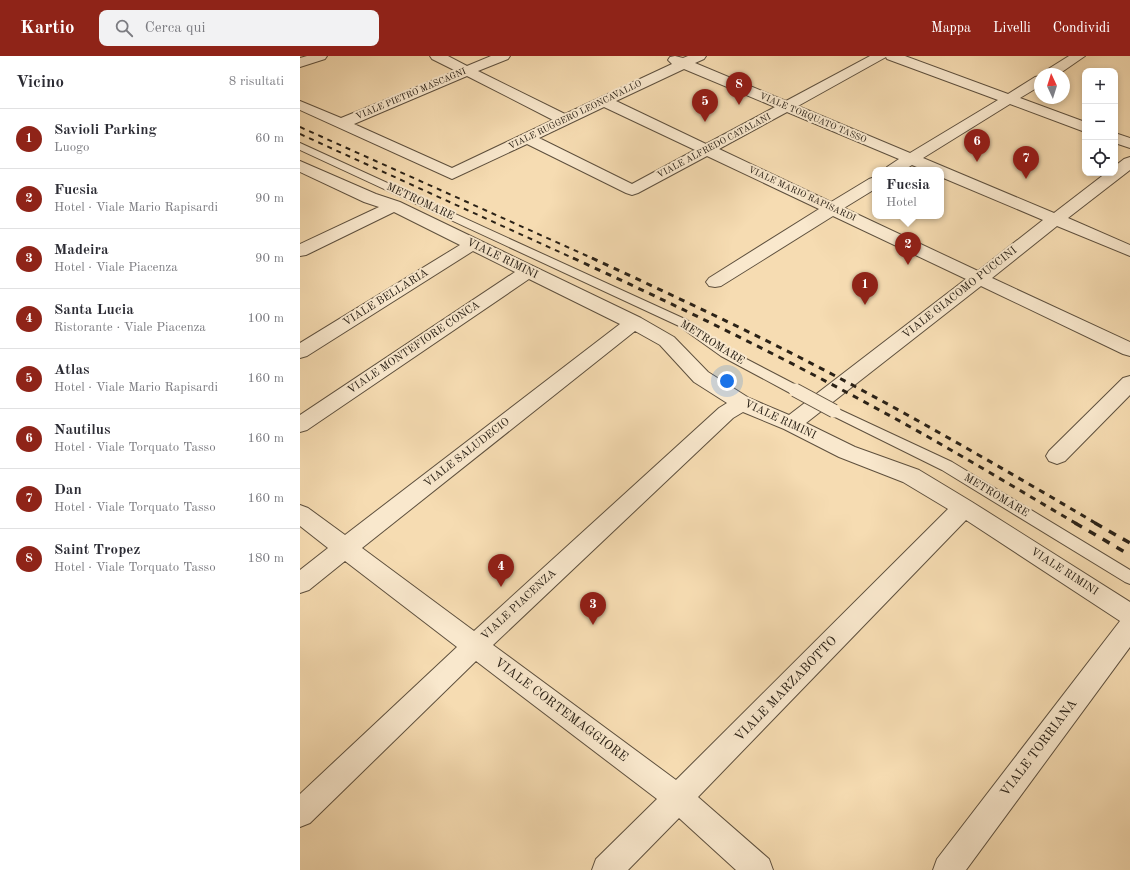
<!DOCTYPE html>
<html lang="it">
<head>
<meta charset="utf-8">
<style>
	:root { --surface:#fff; --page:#f2f2f3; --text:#2b2b33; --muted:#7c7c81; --line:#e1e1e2; --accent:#8f2418 }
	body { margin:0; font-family:"Old Standard TT",serif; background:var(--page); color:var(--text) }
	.controls { position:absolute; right:12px; top:12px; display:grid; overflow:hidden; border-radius:8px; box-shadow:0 2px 6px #0003 }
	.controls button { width:36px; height:36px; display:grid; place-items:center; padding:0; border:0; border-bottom:1px solid var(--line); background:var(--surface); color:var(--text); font:20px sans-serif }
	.compass { position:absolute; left:734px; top:12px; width:36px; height:36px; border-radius:50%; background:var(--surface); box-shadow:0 2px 6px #0003; rotate:356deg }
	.you { position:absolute; left:427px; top:325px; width:14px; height:14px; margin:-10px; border:3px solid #fff; border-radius:50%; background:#1a73e8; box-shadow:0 0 0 6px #1a73e833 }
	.badge { display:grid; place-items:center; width:26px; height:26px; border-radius:50%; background:var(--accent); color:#fff; font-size:13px; font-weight:700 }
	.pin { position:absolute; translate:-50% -33px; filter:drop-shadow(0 1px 2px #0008) }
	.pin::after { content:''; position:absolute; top:21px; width:14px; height:12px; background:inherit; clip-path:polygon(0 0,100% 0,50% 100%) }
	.popup { position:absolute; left:572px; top:111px; width:72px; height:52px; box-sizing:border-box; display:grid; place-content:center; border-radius:8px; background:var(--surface); filter:drop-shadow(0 1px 3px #0005); font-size:13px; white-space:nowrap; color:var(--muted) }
	.popup b { font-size:15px; color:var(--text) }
	.popup::after { content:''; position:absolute; left:50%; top:100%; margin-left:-8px; border:8px solid transparent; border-top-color:var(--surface) }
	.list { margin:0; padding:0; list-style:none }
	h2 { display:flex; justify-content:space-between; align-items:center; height:52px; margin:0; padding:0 16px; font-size:17px }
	h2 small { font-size:13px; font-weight:400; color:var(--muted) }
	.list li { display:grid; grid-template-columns:26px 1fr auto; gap:12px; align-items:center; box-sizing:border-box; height:60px; padding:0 16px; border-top:1px solid var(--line) }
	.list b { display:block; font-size:15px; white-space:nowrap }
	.list p { margin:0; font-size:13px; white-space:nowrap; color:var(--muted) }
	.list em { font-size:13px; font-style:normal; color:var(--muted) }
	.icon { flex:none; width:22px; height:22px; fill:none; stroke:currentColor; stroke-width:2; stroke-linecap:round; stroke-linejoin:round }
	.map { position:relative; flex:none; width:830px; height:814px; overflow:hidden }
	header { display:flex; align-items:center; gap:24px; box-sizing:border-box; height:56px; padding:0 20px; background:var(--accent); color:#fff }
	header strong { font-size:19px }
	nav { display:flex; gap:22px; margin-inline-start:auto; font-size:14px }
	.search { width:280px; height:36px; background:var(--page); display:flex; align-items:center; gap:10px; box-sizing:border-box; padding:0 14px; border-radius:8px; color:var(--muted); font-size:15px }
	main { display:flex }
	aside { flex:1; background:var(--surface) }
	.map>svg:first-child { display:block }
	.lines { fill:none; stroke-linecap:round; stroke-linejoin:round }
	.lane-casing { stroke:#5e503e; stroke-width:2 }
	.street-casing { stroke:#5e503e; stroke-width:2 }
	.lane { fill:#f9e8cd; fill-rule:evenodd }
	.street { fill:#f9e8cd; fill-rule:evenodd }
	.rail-far2 { stroke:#2b2217; stroke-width:2; stroke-dasharray:5 5; stroke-linecap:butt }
	.rail-far1 { stroke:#2b2217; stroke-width:3; stroke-dasharray:6 6; stroke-linecap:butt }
	.rail { stroke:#2b2217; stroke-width:3.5; stroke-dasharray:8 8; stroke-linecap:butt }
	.lane-bridge-casing { stroke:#5e503e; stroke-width:15; stroke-linecap:butt }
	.lane-bridge { stroke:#f9e8cd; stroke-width:13 }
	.labels { text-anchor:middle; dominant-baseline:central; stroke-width:4; stroke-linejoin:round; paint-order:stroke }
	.far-street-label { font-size:9px; fill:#2b2217; stroke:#f9e8cd }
	.street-label { font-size:11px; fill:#2b2217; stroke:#f9e8cd }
	.near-street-label { font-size:13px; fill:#2b2217; stroke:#f9e8cd }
</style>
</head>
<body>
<header>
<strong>Kartio</strong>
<div class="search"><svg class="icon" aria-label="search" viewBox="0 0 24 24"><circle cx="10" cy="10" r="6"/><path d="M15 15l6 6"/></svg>Cerca qui</div>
<nav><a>Mappa</a><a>Livelli</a><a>Condividi</a></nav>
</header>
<main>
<aside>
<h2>Vicino<small>8 risultati</small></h2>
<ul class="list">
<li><span class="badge">1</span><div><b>Savioli Parking</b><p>Luogo</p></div><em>60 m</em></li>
<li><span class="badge">2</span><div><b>Fucsia</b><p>Hotel · Viale Mario Rapisardi</p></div><em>90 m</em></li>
<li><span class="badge">3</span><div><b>Madeira</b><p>Hotel · Viale Piacenza</p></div><em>90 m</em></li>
<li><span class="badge">4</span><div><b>Santa Lucia</b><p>Ristorante · Viale Piacenza</p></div><em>100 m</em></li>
<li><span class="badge">5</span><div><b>Atlas</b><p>Hotel · Viale Mario Rapisardi</p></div><em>160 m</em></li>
<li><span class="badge">6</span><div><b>Nautilus</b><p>Hotel · Viale Torquato Tasso</p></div><em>160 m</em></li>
<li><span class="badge">7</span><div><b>Dan</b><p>Hotel · Viale Torquato Tasso</p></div><em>160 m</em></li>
<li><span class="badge">8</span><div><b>Saint Tropez</b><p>Hotel · Viale Torquato Tasso</p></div><em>180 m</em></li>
</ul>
</aside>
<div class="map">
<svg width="830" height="814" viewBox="0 0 830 814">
	<rect width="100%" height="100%" fill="#f6dcb2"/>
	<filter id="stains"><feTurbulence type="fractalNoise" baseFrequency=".005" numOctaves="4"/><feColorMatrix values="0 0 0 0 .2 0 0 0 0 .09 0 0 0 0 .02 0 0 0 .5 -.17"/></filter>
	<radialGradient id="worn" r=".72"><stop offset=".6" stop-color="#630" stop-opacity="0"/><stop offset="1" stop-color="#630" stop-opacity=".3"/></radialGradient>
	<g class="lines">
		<defs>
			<path id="lane" d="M0,87L387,264L429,294L500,331L502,334L500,337L495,338L490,337L421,300L379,270L0,94Z
				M534,351L652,406L830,514V528L825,526L642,414L529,358L527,355L529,352Z"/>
			<path id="street" d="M7,0H27L25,3L0,11V2Z
				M130,0H148L167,10L191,0H210L208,3L178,15L265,58L372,8L368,4L370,1L375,0L383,2L388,0H406L404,3L395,7L486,45L570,0H605L708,38L735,21L740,20V30L720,42L785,66V76L710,48L623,102L754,157L806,117H815V110L824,103L830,101V114L768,162L830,189V200L757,170L692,222L830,286V300L823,298L681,230L506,367L555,391L619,414L672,446L830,546V591L666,814H633L637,803L820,565L666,464L398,741L469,803L473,814H436L379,762L328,814H292L296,803L357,743L176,605L10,767L0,771V738L157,591L45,505L9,534L0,537V514L28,492L0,470V449L8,452L45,479L320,268L229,223L7,374L0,376V359L215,216L173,195L7,300L0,302V287L160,189L94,156L6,199L0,200V188L79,151L64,146L0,116V105L76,138L100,146L341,262L374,281L408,316L449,342L489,359L666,223L533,160L421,230L415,231L409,230L406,226L409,222L519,153L407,100L338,137L332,139L326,137L227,88L152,123L0,54V45L41,62L156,15L132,3ZM586,1L587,3L698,44L610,97L498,50ZM384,13L475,51L406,88L316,45ZM167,20L253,64L152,112L54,68ZM304,51L395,94L332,128L239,82ZM487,56L599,103L587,111L585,114H604L612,109L624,114H641V121L743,164L678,215L544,152L575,133V121L569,123L531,146L419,93ZM335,275L360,289L394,326L427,347L419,352L174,575L62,492ZM443,356L484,373L539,401L603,426L648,453L376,724L193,589L433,362Z
				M769,0H785L759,18H743L745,15Z
				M815,77L830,82V92L815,87Z
				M830,320V339L765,405L757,408L749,405L746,400L749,395L823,322Z"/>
		</defs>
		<use href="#lane" class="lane-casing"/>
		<use href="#street" class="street-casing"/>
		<use href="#lane" class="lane"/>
		<use href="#street" class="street"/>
		<path class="rail-far2" d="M0,71L294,203
			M0,78L275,203"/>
		<path class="rail-far1" d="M273,202C378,250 481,300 583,356C648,391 712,430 777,468
			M292,202C361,234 430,266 499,301C600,353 699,410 797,468"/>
		<path class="rail" d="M775,467L830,499
			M795,467L830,487"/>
		<defs>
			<path id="lane-bridge" d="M495,334L534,355"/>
		</defs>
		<use href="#lane-bridge" class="lane-bridge-casing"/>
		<use href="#lane-bridge" class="lane-bridge"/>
	</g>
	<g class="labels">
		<g class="far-street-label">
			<text transform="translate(111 38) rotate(-23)">VIALE PIETRO MASCAGNI</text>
			<text transform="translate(275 59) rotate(-26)">VIALE RUGGERO LEONCAVALLO</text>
			<text transform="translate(513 62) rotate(23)">VIALE TORQUATO TASSO</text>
			<text transform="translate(414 90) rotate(-28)">VIALE ALFREDO CATALANI</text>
			<text transform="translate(502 138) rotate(25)">VIALE MARIO RAPISARDI</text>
		</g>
		<g class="street-label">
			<text transform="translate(120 146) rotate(25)">METROMARE</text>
			<text transform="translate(202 203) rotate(26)">VIALE RIMINI</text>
			<text transform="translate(660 237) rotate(-38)">VIALE GIACOMO PUCCINI</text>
			<text transform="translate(86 242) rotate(-32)">VIALE BELLARIA</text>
			<text transform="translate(412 287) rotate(32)">METROMARE</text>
			<text transform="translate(114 292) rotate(-34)">VIALE MONTEFIORE CONCA</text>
			<text transform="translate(480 364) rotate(25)">VIALE RIMINI</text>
			<text transform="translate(167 397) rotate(-38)">VIALE SALUDECIO</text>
			<text transform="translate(696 440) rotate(31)">METROMARE</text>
			<text transform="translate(764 516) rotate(33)">VIALE RIMINI</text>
			<text transform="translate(219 549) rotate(-43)">VIALE PIACENZA</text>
		</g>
		<g class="near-street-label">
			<text transform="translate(486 633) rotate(-46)">VIALE MARZABOTTO</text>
			<text transform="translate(261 654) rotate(37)">VIALE CORTEMAGGIORE</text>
			<text transform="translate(739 692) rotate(-53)">VIALE TORRIANA</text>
		</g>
	</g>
	<rect width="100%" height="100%" filter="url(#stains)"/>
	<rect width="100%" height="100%" fill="url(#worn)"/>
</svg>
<div class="controls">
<button>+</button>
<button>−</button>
<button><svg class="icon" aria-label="locate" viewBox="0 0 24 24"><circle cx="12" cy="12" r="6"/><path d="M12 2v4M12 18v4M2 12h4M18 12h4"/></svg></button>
</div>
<svg class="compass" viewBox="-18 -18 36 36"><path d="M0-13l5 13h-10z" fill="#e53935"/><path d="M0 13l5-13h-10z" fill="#7c7c81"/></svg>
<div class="you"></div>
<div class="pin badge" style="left:565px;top:249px">1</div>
<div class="pin badge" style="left:608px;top:209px">2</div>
<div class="popup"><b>Fucsia</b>Hotel</div>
<div class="pin badge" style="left:293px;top:569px">3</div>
<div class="pin badge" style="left:201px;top:531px">4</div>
<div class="pin badge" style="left:405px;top:66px">5</div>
<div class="pin badge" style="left:677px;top:106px">6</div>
<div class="pin badge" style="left:726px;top:123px">7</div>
<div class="pin badge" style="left:439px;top:49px">8</div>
</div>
</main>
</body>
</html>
